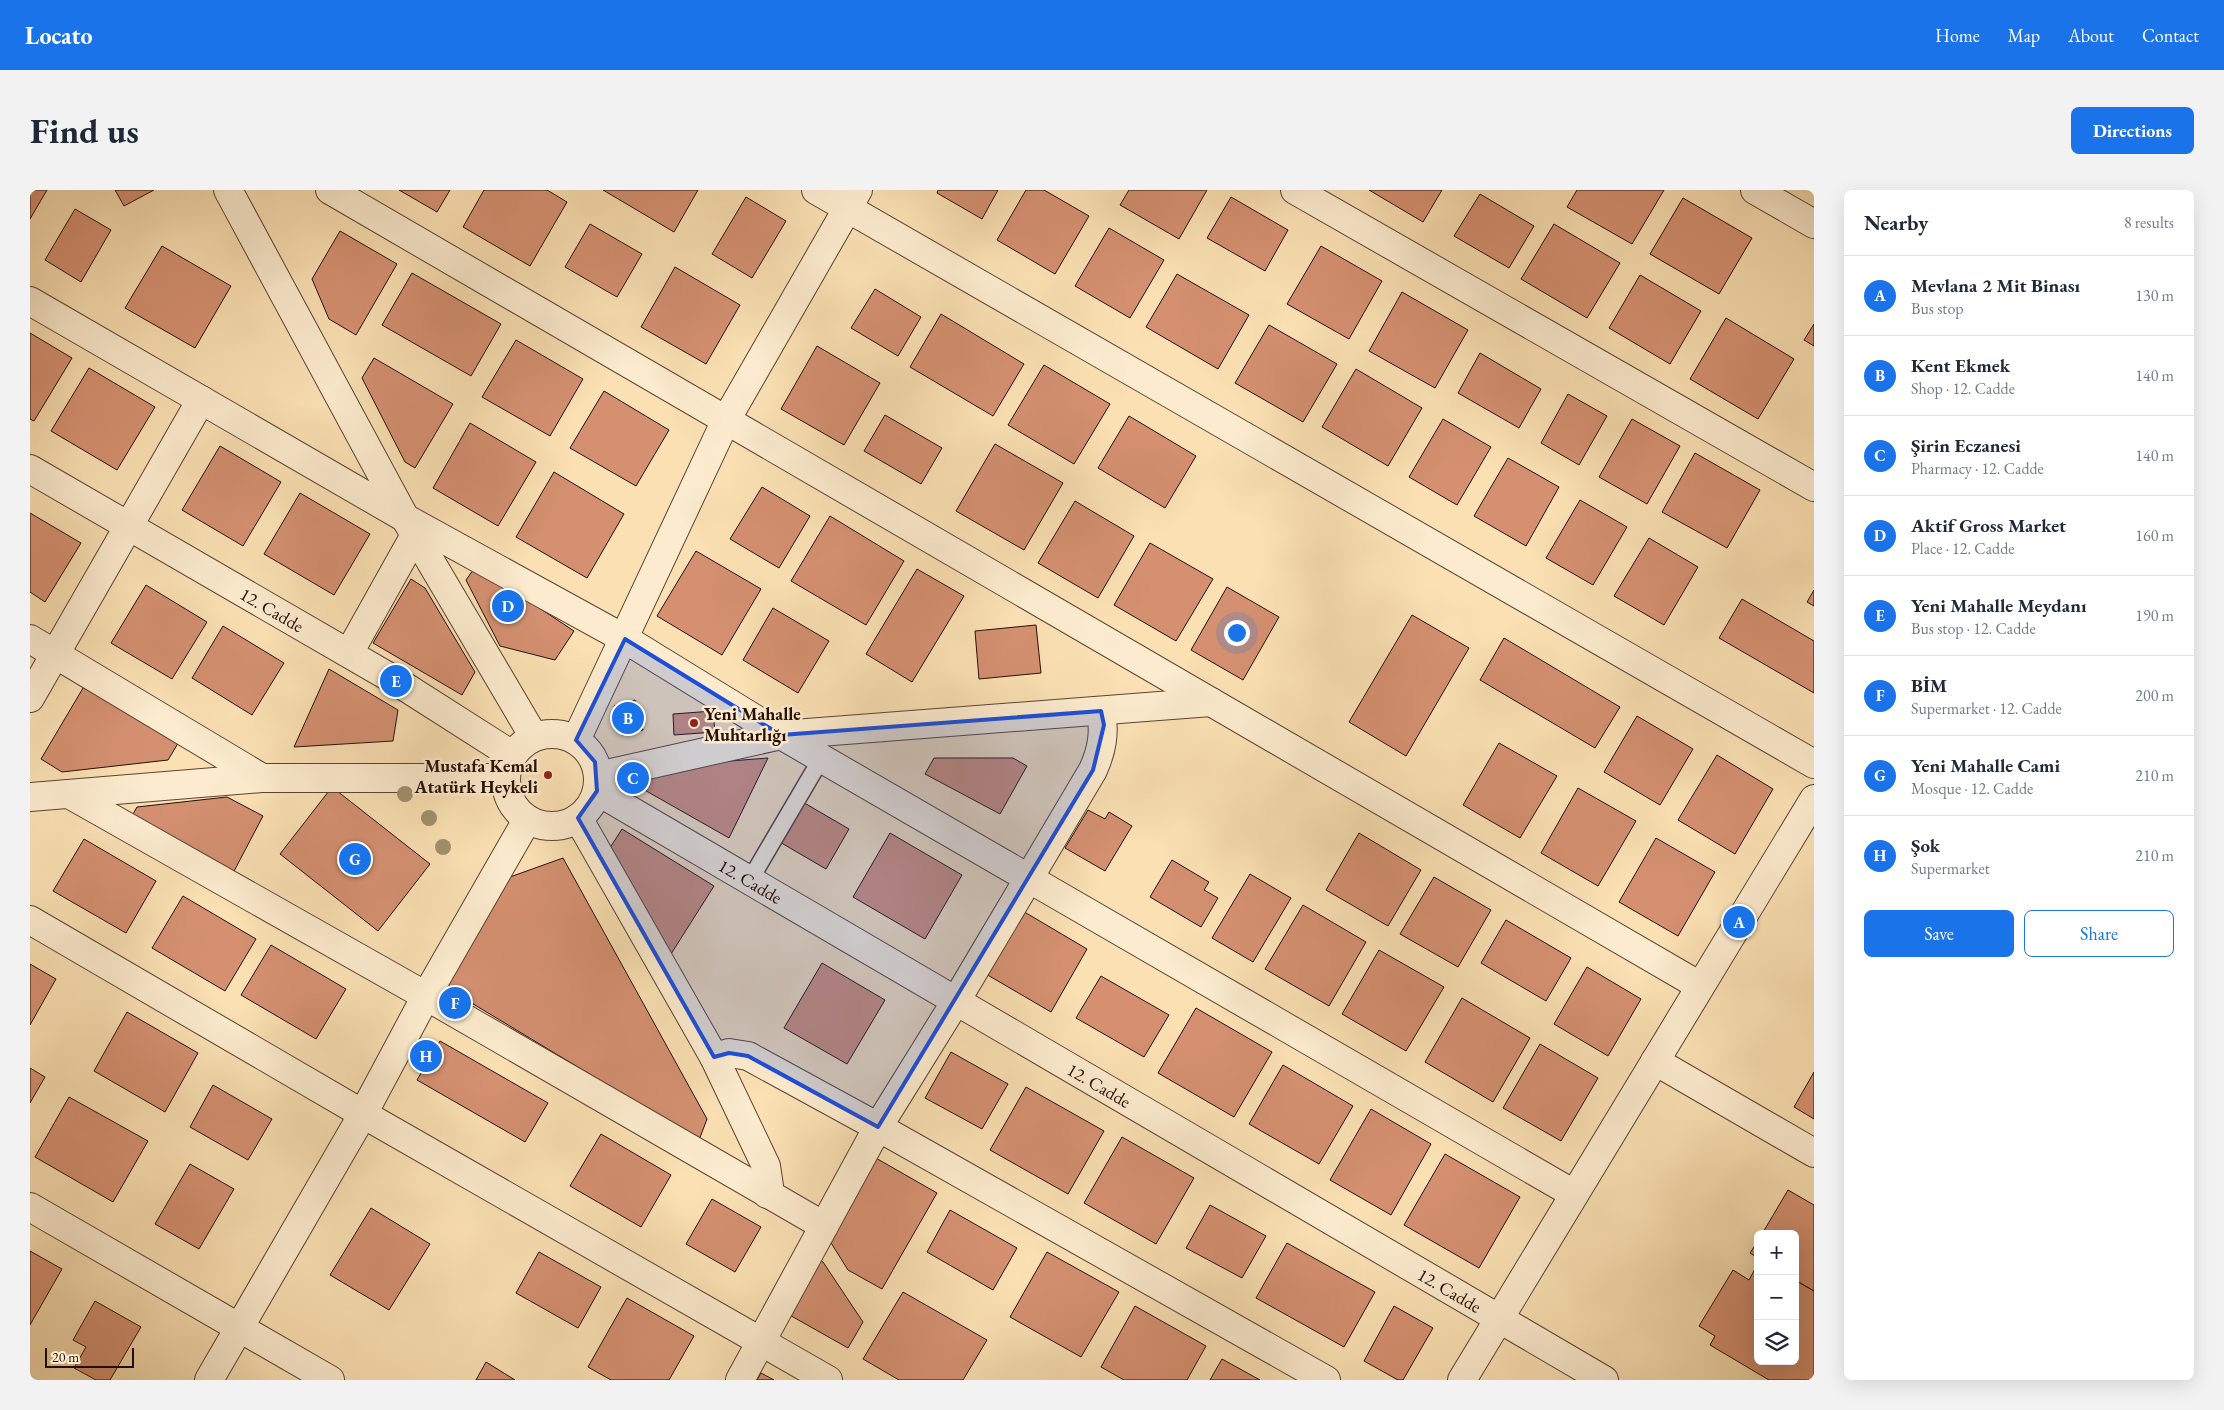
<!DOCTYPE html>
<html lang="en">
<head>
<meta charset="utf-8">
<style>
	:root { --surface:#fff; --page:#f2f2f3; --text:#1f2937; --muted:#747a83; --line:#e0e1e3; --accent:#1a73e8 }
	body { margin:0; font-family:"EB Garamond",serif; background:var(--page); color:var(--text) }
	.controls { position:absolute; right:15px; bottom:15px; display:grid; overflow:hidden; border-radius:8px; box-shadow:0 5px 20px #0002 }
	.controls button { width:45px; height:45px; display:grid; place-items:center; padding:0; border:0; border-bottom:1px solid var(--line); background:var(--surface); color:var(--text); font:25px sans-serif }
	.scale { position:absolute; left:15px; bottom:12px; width:89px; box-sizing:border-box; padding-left:5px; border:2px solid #260f06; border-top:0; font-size:14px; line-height:18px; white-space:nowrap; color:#260f06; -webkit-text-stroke:4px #fcebce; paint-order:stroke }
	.you { position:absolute; left:1206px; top:442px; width:18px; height:18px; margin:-12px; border:4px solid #fff; border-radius:50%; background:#1a73e8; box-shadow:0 0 0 8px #1a73e833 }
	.badge { display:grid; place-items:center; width:32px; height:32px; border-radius:50%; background:var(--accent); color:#fff; font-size:16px; font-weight:700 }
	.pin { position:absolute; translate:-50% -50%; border:2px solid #fff; box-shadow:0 1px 5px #0006 }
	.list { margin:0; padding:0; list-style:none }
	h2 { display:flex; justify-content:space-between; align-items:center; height:65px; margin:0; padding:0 20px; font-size:21px }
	h2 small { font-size:16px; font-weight:400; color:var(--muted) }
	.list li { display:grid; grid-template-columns:32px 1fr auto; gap:15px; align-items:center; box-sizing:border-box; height:80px; padding:0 20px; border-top:1px solid var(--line) }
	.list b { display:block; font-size:19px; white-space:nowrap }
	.list p { margin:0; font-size:16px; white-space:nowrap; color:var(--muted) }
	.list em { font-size:16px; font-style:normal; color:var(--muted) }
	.actions { display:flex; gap:10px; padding:15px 20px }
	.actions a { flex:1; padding:11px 0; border:1px solid var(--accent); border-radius:8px; text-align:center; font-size:18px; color:var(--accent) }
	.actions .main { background:var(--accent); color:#fff }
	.icon { flex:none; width:28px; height:28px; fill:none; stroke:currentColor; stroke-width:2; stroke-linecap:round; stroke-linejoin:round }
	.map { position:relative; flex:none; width:1784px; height:1190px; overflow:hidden; border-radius:8px }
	header { display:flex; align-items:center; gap:30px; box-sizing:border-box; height:70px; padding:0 25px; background:var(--accent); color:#fff }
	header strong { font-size:24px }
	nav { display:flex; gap:28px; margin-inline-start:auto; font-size:18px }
	.intro { display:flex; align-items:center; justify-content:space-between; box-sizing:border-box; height:120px; padding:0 30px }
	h1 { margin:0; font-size:35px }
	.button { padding:12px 22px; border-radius:8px; background:var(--accent); color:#fff; font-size:18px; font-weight:700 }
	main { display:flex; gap:30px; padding:0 30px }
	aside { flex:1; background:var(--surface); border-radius:8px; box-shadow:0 5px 20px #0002 }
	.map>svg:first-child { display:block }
	.building { fill:#d49071; stroke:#260f06 }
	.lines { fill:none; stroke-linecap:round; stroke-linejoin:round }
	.lane-casing { stroke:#5b4331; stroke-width:19 }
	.street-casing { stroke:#5b4331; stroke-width:30 }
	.lane { stroke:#fcebce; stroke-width:16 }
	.street { stroke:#fcebce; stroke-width:28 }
	.tree { fill:#a1906f }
	.marked { fill:#1d4ed8; fill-opacity:0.2; stroke:#1d4ed8; stroke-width:4; stroke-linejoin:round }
	.poi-dot { fill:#8f2418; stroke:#fcebce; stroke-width:2 }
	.labels { text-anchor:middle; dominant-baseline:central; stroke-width:5; stroke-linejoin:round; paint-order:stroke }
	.street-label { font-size:18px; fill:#260f06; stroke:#fcebce }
	.poi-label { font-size:18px; font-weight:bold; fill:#260f06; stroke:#fcebce; text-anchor:start }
</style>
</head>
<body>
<header>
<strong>Locato</strong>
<nav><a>Home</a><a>Map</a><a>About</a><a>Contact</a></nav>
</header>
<div class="intro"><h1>Find us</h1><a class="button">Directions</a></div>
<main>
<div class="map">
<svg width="1784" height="1190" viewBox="0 0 1784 1190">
	<rect width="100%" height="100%" fill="#fae0b3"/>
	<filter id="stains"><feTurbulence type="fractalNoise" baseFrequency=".004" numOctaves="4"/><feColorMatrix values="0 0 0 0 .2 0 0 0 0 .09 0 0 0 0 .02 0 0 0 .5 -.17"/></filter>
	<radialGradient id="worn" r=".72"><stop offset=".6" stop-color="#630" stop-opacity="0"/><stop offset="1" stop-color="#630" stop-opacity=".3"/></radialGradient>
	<path class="building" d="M0,0H17L0,29Z
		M85,0H124L94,16Z
		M369,0H420L407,22Z
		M454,0H517L537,12L500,76L433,37Z
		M573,0H668L644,42Z
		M908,0H968L952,29L907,3Z
		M996,0H1014L1059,26L1025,84L967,50Z
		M1099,0H1177L1149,49L1090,15Z
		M1339,0H1412L1393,32Z
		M1547,0H1634L1602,54L1537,17Z
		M1450,4L1504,36L1479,78L1424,46Z
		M716,7L756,31L722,88L682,64Z
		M1201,7L1258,40L1235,81L1177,48Z
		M1653,8L1722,48L1689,104L1620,64Z
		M45,19L81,40L51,92L15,70Z
		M560,34L612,64L587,107L535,77Z
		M1524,34L1590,73L1557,128L1491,89Z
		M1079,38L1134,70L1100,128L1045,96Z
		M310,41L367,74L326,145L299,129L282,89Z
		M132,56L201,96L165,158L95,118Z
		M1291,56L1352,91L1319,149L1257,114Z
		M645,77L710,115L676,174L611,137Z
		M382,83L471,134L441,186L352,135Z
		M1147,84L1219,125L1188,179L1116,137Z
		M1610,85L1671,121L1640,174L1579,138Z
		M845,99L891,127L868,166L821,138Z
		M1372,102L1438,140L1405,198L1339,161Z
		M911,124L994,174L963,226L880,177Z
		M1696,128L1764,169L1728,229L1660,189Z
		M1784,134V156L1774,150Z
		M1239,135L1307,174L1273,232L1205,193Z
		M0,143L42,168L4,231L0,229Z
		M486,150L553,189L520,246L452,207Z
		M787,156L850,193L814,255L751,219Z
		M1450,163L1511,199L1489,238L1428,203Z
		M344,168L423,214L385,278L375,272L332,188Z
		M1014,175L1080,214L1044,274L978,235Z
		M59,178L125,217L87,280L21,241Z
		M1326,179L1392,218L1358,276L1292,237Z
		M574,201L639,240L606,296L540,258Z
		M1538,204L1577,226L1549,275L1511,253Z
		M855,225L912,258L891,294L834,261Z
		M1099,226L1166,266L1135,318L1068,278Z
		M1413,229L1461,257L1427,315L1379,287Z
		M1602,229L1650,256L1617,314L1569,287Z
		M440,233L506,272L468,336L403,298Z
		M965,254L1033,293L994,360L926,321Z
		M190,256L251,292L213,356L152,320Z
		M1665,263L1730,300L1697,358L1632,322Z
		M1478,268L1529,297L1496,356L1444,326Z
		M524,282L594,324L557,388L486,347Z
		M732,297L780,326L749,378L700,349Z
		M270,303L340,344L304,405L234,364Z
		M1550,310L1597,337L1563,395L1516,368Z
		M1045,311L1104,346L1068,408L1008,373Z
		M0,323L51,353L15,412L0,402Z
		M800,326L874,371L836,435L761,391Z
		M1619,348L1668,377L1634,435L1584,406Z
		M1120,353L1183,389L1146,451L1084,415Z
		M666,361L731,399L692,465L627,426Z
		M446,376L544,441L525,470L470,456L436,390Z
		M887,379L934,406L882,492L836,464Z
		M381,389L395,398L445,482L432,505L343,453Z
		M116,395L177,432L142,489L81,453Z
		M1197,397L1249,427L1213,490L1161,460Z
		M1784,400V416L1777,412Z
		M1712,409L1784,451V503L1689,448Z
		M743,418L799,451L768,503L713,470Z
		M1382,425L1439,458L1376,566L1319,532Z
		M1006,435L1011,483L949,489L945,441Z
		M193,436L254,473L222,525L162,488Z
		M1474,448L1590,517L1565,558L1450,490Z
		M299,479L368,520L363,551L264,557Z
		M56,493L150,550L138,570L32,582L11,569Z
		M605,510L613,540L592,545L584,516Z
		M683,521L685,542L644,545L643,524Z
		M1607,526L1663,559L1630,615L1574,582Z
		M1469,553L1527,586L1490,648L1433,615Z
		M1687,565L1743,599L1705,664L1648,630Z
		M738,568L699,648L604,594L611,578Z
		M904,568H983L997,576L970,624L895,584Z
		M302,597L400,674L348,741L250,664Z
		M1548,598L1606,631L1568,696L1511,663Z
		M197,607L233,626L202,685L99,631L107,617Z
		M771,611L819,639L796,679L748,651Z
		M1058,620L1075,629L1079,622L1102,636L1075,681L1035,658Z
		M592,639L684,696L641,764L574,667Z
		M860,643L932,685L895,749L823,707Z
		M1329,643L1391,680L1358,736L1296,700Z
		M1626,648L1685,682L1648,746L1589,712Z
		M54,649L126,691L96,743L23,701Z
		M533,668L677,929L669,950L415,797L480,687Z
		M1142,670L1179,692L1174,700L1188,708L1171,737L1120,707Z
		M1220,684L1261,708L1223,772L1182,748Z
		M1404,687L1461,720L1428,777L1370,744Z
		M153,706L226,749L195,801L122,758Z
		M1273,715L1336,752L1299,816L1235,779Z
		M986,717L1057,759L1021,822L949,780Z
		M1476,730L1541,768L1516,811L1451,773Z
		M241,755L316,799L286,849L211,805Z
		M1349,760L1414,797L1376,861L1312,824Z
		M792,773L855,810L817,874L754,838Z
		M0,774L26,789L0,835Z
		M1557,777L1611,809L1578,866L1524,834Z
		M1071,786L1139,825L1114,867L1046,828Z
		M1432,808L1500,848L1463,912L1395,872Z
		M1166,818L1242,862L1204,927L1128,883Z
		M97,822L168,863L135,922L64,881Z
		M410,851L518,913L495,952L387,890Z
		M1510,854L1568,888L1531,951L1473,918Z
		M921,862L978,894L952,939L895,908Z
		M1253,875L1323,916L1289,974L1219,934Z
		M0,878L15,887L0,913Z
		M1784,882V929L1764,917Z
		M183,895L242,929L218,970L160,937Z
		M996,897L1074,941L1038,1004L960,960Z
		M39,907L118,951L83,1012L5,967Z
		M1341,919L1401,954L1361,1025L1300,990Z
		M571,944L641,985L611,1037L540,996Z
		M1092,947L1164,988L1126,1054L1054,1013Z
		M1415,964L1490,1007L1449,1078L1374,1035Z
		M844,967L907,1003L852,1099L818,1080L798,1048Z
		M160,974L204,999L169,1059L125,1034Z
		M1758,1000L1784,1015V1101L1765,1090V1044H1732Z
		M682,1009L731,1037L705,1082L656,1054Z
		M1180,1015L1236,1046L1212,1088L1156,1058Z
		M341,1018L400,1054L359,1120L300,1085Z
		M920,1020L987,1058L963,1100L897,1062Z
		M1728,1051V1068L1720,1063Z
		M1257,1053L1345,1102L1314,1157L1226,1108Z
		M0,1061L32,1079L0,1135Z
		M509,1062L571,1097L548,1138L486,1103Z
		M1017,1062L1089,1102L1051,1167L980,1127Z
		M787,1069L793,1072L833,1132L818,1158L756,1123Z
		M1725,1079L1728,1080V1171H1765V1090L1784,1101V1190H1739L1680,1155L1685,1146L1669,1136L1703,1080L1719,1090Z
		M873,1102L957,1150L933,1190H869L833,1169Z
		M597,1108L664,1146L639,1190H581L558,1177Z
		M65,1111L111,1137L80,1190H66L44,1178L56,1157L43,1150Z
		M1105,1116L1176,1156L1157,1190H1094L1071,1177Z
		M1364,1116L1403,1138L1373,1190H1368L1334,1171Z
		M1192,1169L1230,1190H1180Z
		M456,1172L485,1190H446Z
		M731,1183L744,1190H727Z"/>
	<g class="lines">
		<defs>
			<path id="lane" d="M720,690L791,569"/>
			<g id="street">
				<path d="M198,0L375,328L504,547"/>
				<path d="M300,0L1670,796"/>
				<path d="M786,0L1784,574"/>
				<path d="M1265,0L1784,297"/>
				<path d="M1725,0L1784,34"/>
				<path d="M0,111L375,328L595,449L751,545L1544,1004"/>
				<path id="s1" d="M0,279L366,491L482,565"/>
				<path d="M0,449L232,588"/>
				<path d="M319,463L385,345"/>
				<path d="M0,508L171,210"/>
				<circle cx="522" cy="590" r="46"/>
				<path d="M546,550L696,230L828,0"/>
				<path d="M568,586L751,545L1181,512"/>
				<path id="s2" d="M567,601L1574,1190"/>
				<path d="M39,604L396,806L794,1036"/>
				<path d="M0,607L232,588H475"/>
				<path d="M548,628L684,867L736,976L739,996L737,1004"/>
				<path d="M0,730L333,924L798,1190"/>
				<path d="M684,867L699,863L718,866L848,937L1296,1190"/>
				<path d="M1625,871L1784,963"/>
				<path d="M0,1017L300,1190"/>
				<path d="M179,1190L333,924L396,806L497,630"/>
				<path d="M710,1190L848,937L926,811L1063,580C1072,560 1075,543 1071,521"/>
				<path d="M1432,1190L1784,609"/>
			</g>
		</defs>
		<use href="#lane" class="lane-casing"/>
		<use href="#street" class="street-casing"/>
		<use href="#lane" class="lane"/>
		<use href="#street" class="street"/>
	</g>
	<g class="tree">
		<circle cx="375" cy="604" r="8"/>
		<circle cx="399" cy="628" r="8"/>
		<circle cx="413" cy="657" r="8"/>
	</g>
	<path class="marked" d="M595,449L751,545L1071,521L1074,535L1063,580L848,937L718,866L699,863L684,867L548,628L567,601L565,572L546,550Z"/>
	<g class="poi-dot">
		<circle cx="664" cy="533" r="5"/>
		<circle cx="518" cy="585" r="5"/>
	</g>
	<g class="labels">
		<g class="street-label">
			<text stroke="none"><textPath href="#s1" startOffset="280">12. Cadde</textPath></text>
			<text stroke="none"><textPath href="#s2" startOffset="178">12. Cadde</textPath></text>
			<text stroke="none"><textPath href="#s2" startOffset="582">12. Cadde</textPath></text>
			<text stroke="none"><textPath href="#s2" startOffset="988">12. Cadde</textPath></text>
		</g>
		<g class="poi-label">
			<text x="674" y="523">Yeni Mahalle<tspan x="674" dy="21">Muhtarlığı</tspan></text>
			<text x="508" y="575" text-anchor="end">Mustafa Kemal<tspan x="508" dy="21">Atatürk Heykeli</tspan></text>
		</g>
	</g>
	<rect width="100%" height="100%" filter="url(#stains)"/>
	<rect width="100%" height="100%" fill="url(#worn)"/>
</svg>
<div class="controls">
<button>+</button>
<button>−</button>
<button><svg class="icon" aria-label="layers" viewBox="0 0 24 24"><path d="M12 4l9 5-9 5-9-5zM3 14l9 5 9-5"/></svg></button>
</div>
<div class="scale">20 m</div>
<div class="you"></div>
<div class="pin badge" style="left:1709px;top:732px">A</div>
<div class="pin badge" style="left:598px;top:528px">B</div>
<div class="pin badge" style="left:603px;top:588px">C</div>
<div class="pin badge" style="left:478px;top:416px">D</div>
<div class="pin badge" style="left:366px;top:491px">E</div>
<div class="pin badge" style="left:425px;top:813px">F</div>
<div class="pin badge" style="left:325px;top:669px">G</div>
<div class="pin badge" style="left:396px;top:866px">H</div>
</div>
<aside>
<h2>Nearby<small>8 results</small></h2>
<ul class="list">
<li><span class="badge">A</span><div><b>Mevlana 2 Mit Binası</b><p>Bus stop</p></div><em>130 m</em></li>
<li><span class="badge">B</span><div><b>Kent Ekmek</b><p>Shop · 12. Cadde</p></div><em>140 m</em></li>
<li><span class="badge">C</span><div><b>Şirin Eczanesi</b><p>Pharmacy · 12. Cadde</p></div><em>140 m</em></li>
<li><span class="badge">D</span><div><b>Aktif Gross Market</b><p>Place · 12. Cadde</p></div><em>160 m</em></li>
<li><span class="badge">E</span><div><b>Yeni Mahalle Meydanı</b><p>Bus stop · 12. Cadde</p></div><em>190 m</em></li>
<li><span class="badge">F</span><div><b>BİM</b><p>Supermarket · 12. Cadde</p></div><em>200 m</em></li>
<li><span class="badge">G</span><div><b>Yeni Mahalle Cami</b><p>Mosque · 12. Cadde</p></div><em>210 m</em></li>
<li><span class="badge">H</span><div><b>Şok</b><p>Supermarket</p></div><em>210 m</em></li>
</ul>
<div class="actions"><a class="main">Save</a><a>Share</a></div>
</aside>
</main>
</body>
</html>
